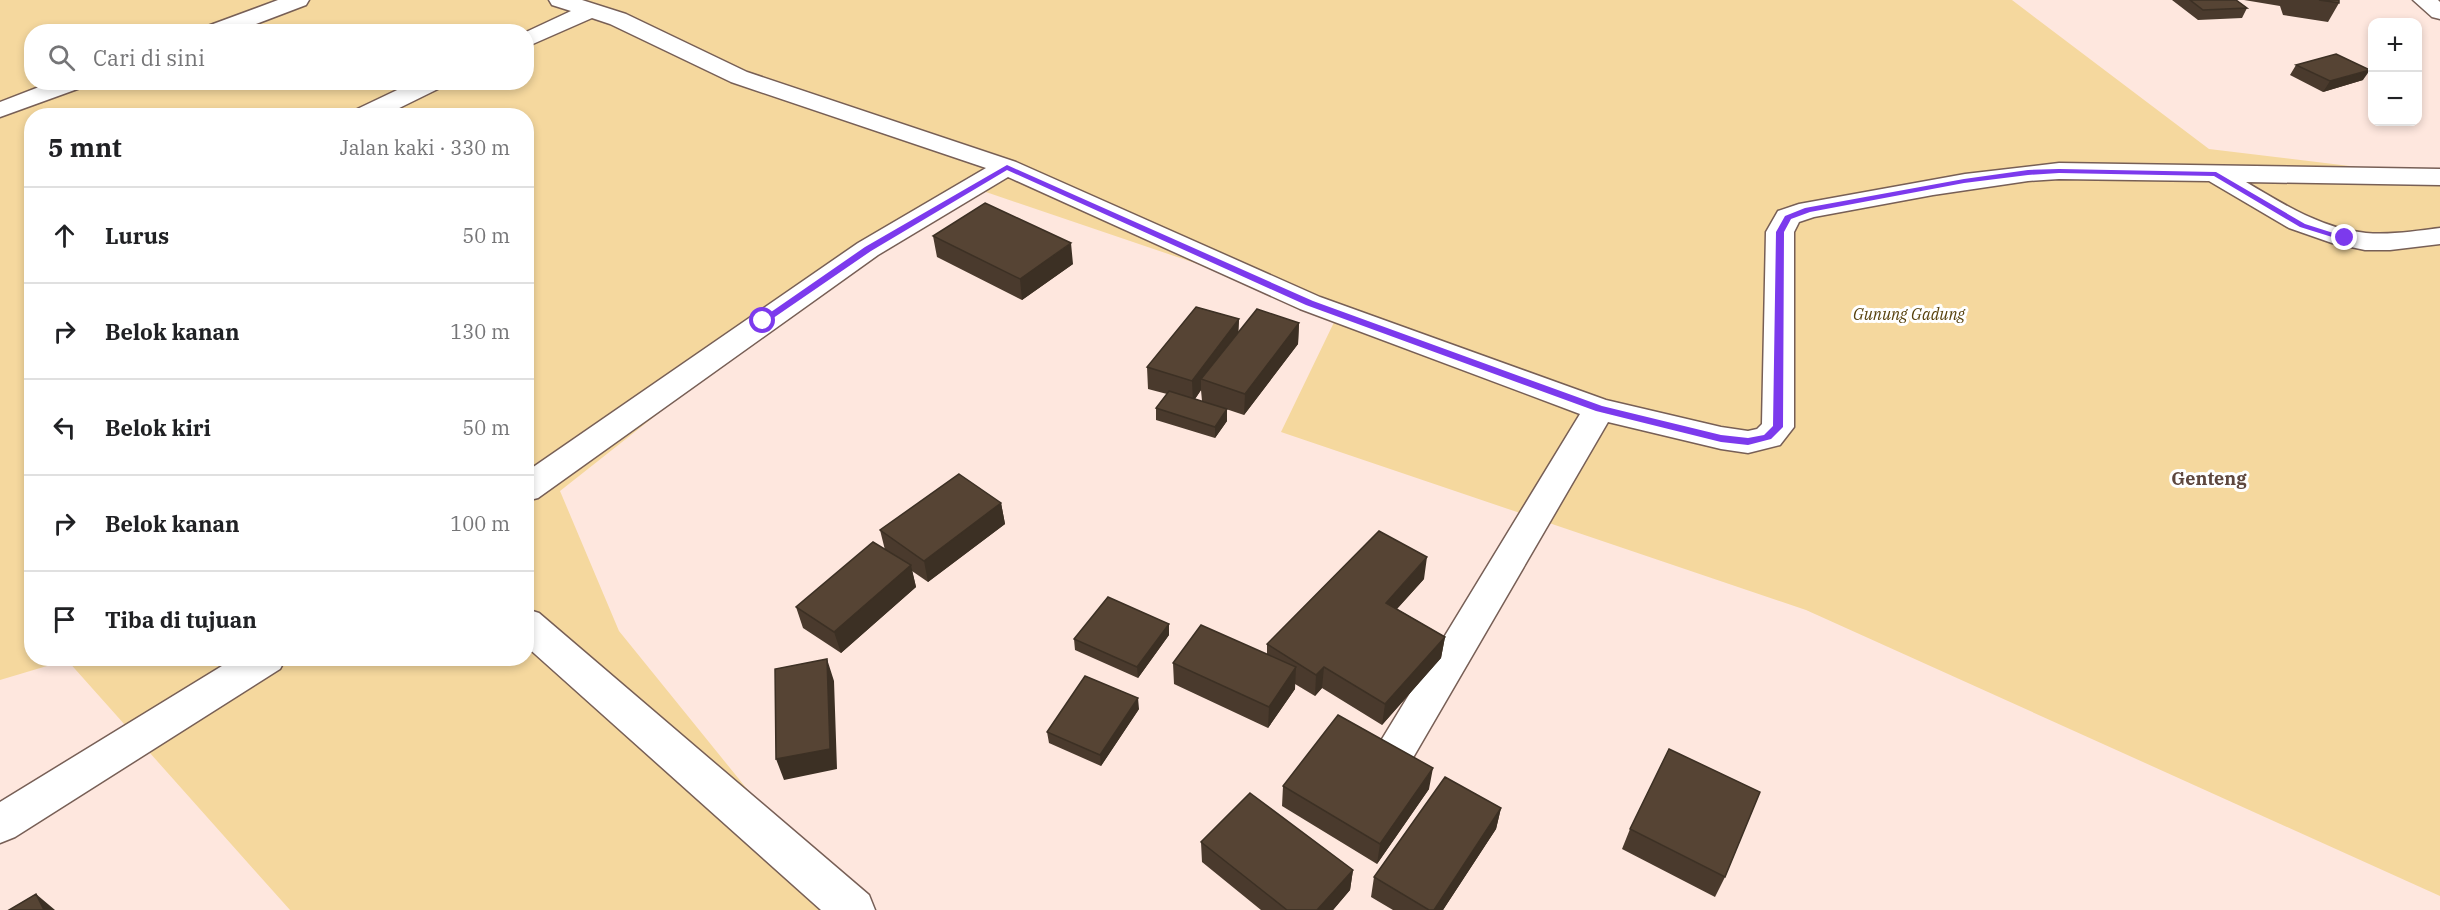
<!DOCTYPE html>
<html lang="id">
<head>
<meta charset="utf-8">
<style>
	:root { --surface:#fff; --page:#f6f6f6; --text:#202124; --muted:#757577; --line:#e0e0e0 }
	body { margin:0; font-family:"IBM Plex Serif",serif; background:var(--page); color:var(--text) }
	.controls { position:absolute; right:18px; top:18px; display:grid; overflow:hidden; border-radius:12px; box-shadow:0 3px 9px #0003 }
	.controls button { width:54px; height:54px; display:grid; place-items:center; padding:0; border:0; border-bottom:2px solid var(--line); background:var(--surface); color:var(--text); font:30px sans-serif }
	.stop { position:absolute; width:18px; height:18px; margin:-14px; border:4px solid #7c3aed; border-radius:50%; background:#fff }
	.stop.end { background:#7c3aed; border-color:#fff; box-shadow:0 2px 6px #0008 }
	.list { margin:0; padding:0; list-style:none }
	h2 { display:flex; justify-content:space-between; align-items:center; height:78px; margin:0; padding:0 24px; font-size:26px }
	h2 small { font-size:20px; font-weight:400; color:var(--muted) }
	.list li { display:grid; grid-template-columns:39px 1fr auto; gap:18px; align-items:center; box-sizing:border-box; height:96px; padding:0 24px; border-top:2px solid var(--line) }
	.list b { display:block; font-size:22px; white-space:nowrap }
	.list em { font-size:20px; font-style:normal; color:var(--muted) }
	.icon { flex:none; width:33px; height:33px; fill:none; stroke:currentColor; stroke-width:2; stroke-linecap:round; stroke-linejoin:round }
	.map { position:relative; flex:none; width:2440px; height:910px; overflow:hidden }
	.search { position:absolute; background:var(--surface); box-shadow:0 3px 9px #0003; left:24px; top:24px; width:510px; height:66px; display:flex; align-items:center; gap:15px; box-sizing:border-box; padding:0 21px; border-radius:24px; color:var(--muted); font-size:22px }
	.panel { position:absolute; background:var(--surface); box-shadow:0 3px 9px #0003; left:24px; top:108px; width:510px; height:558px; border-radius:24px }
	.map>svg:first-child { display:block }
	.green { fill:#f5d89e; fill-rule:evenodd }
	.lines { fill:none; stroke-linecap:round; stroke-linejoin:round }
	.minor-casing { stroke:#775f56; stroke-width:3 }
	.minor { fill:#fff; fill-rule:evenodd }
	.wall { fill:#4a3a2d }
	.shaded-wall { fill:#3c3024 }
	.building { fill:#564434; stroke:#3c3024; stroke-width:1.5 }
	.route { fill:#7c3aed }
	.labels { text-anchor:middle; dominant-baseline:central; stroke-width:6; stroke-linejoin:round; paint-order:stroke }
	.park-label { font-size:16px; font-style:italic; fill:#58420e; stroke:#fff }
	.neighbourhood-label { font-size:18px; font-weight:bold; fill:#5e473e; stroke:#fff }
</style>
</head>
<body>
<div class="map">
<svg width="2440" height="910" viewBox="0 0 2440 910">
	<rect width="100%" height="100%" fill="#fee7de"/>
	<path class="green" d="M0,0H2012L2209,149L2440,177V896L1806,610L1281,432L1339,312L983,191L915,211L560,491L619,631L845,910H290L67,660L0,680ZM32,32H526V82H32ZM32,116H526V658H32Z"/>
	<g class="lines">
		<defs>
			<path id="minor" d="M278,0H309L306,5L235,32H202L205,27Z
				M549,0H582L626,14L747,72L1016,162L1320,297L1606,400L1721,427L1748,431L1757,429L1762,424L1766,232L1778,211L1799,204L1965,174L2059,163L2440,169V185L2246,182C2283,204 2322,229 2366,233C2391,235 2415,231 2440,228V244L2390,250H2365L2332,243L2289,228L2209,181L2059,179L2028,181L1933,195L1814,217L1799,222L1794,232V427L1780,445L1748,453L1721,449L1608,422L1407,768L1393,773L1379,768L1373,756L1379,744L1580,414L1300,309L1008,177L878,255L538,498L526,501V472L858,243L986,168L731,82L610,24L592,18L526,47V32L571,11L552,5Z
				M2413,0H2438L2440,2V19L2432,17Z
				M52,82H86L83,87L0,117V102Z
				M414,82H445L442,87L383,116H350L353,111Z
				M526,609L539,613L869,895L875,910H821L526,646Z
				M235,658H286L280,669L15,837L0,843V802Z"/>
		</defs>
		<use href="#minor" class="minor-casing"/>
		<use href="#minor" class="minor"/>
	</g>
	<path class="wall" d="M2172,0H2236L2247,8L2242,18L2198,20Z
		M2244,0H2339V3L2328,22L2283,15L2280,6Z
		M2296,65L2363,80L2323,92L2290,75Z
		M933,236L1073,264L1022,300L937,257Z
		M1239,319L1238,333L1299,323L1298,344L1244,415L1202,401L1201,390L1195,399L1227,409V421L1215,438L1156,420V408L1167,394L1148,389L1147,367Z
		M1001,503L1005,524L928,582L912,571L916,587L841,653L803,628L796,607L885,550L880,530Z
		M1424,579L1397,609L1445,637L1441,658L1382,725L1322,688L1315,696L1295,684V689L1268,728L1174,684L1173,663L1267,654V644Z
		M1169,624V635L1138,678L1075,650L1074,639Z
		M1139,709L1101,766L1049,743L1047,732Z
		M1283,786L1429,789L1377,864L1282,806Z
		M1501,808L1496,829L1443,910H1393L1371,897L1374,877Z
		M1630,829L1725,877L1715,897L1622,849Z
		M1201,842L1353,870L1350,890L1333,910H1261L1202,862Z"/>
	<path class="shaded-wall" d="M2370,70L2363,80L2323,92L2330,81Z
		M1071,243L1073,264L1022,300L1020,279Z
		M1239,319L1238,340L1201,379V390L1193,402L1192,381Z
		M1299,323L1298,344L1244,415L1245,394Z
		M1227,409V421L1215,438V427Z
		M1001,503L1005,524L928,582L924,561Z
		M1427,557L1424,579L1383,624L1386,603Z
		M911,565L916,587L841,653L834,632Z
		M1169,624V635L1138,678L1137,667Z
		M1445,637L1441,658L1382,725L1385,704Z
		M827,659L834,681L837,769L784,780L776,759Z
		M1296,667L1295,689L1268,728L1269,707Z
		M1324,667L1322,688L1315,696L1316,675Z
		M1138,698L1139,709L1101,766L1100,755Z
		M1433,768L1429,789L1377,864L1380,844Z
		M1501,808L1496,829L1443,910H1434Z
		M1353,870L1350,890L1333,910H1317Z
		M36,894L55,910H44Z"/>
	<path class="building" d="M2190,0H2236L2247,8L2203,10Z
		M2319,0H2339V3Z
		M2336,54L2370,70L2330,81L2296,65Z
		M985,203L1071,243L1020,279L933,236Z
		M1196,307L1239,319L1192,381L1147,367Z
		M1257,309L1299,323L1245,394L1201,379Z
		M1169,391L1227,409L1215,427L1156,408Z
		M959,474L1001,503L924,561L880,530Z
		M1379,531L1427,557L1386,603L1445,637L1385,704L1324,667L1316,675L1267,644Z
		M873,542L911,565L834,632L796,607Z
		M1108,597L1169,624L1137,667L1074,639Z
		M1201,625L1296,667L1269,707L1173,663Z
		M827,659L830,749L776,759L775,669Z
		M1085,676L1138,698L1100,755L1047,732Z
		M1338,715L1433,768L1380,844L1283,786Z
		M1669,749L1760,792L1725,877L1630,829Z
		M1445,777L1501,808L1434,910H1429L1374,877Z
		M1250,793L1353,870L1317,910H1287L1201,842Z
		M36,894L44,910H9Z"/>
	<path class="route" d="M1007,165L1313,301L1602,406L1721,435L1748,438L1764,435L1773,426L1776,232L1785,216L1805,208L1964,179L2028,170L2059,169L2216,172L2305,224L2349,238L2345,241L2300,227L2214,176L2059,173L2028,175L1964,183L1810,212L1791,219L1784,232L1783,427L1771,439L1748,445L1721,442L1596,411L1306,305L1007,170L871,251L766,323L758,321L865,247Z"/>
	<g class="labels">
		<g class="park-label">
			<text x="1909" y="314">Gunung Gadung</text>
		</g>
		<g class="neighbourhood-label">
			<text x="2209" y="478">Genteng</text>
		</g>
	</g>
</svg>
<div class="controls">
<button>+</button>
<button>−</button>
</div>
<div class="stop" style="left:763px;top:321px"></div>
<div class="stop end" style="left:2345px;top:238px"></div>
<div class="search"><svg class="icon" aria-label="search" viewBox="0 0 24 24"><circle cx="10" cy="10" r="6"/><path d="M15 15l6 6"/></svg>Cari di sini</div>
<section class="panel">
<h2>5 mnt<small>Jalan kaki · 330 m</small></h2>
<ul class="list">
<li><svg class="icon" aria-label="ahead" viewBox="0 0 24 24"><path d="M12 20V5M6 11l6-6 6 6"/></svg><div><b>Lurus</b></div><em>50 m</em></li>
<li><svg class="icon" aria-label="right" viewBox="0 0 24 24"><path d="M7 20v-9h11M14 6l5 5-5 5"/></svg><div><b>Belok kanan</b></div><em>130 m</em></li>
<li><svg class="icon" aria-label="left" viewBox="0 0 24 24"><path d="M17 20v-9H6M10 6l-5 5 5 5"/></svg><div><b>Belok kiri</b></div><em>50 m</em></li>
<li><svg class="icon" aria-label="right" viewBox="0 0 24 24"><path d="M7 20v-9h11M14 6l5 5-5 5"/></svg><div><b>Belok kanan</b></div><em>100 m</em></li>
<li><svg class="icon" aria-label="arrive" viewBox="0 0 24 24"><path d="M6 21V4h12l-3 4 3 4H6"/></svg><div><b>Tiba di tujuan</b></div></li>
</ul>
</section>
</div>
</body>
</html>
